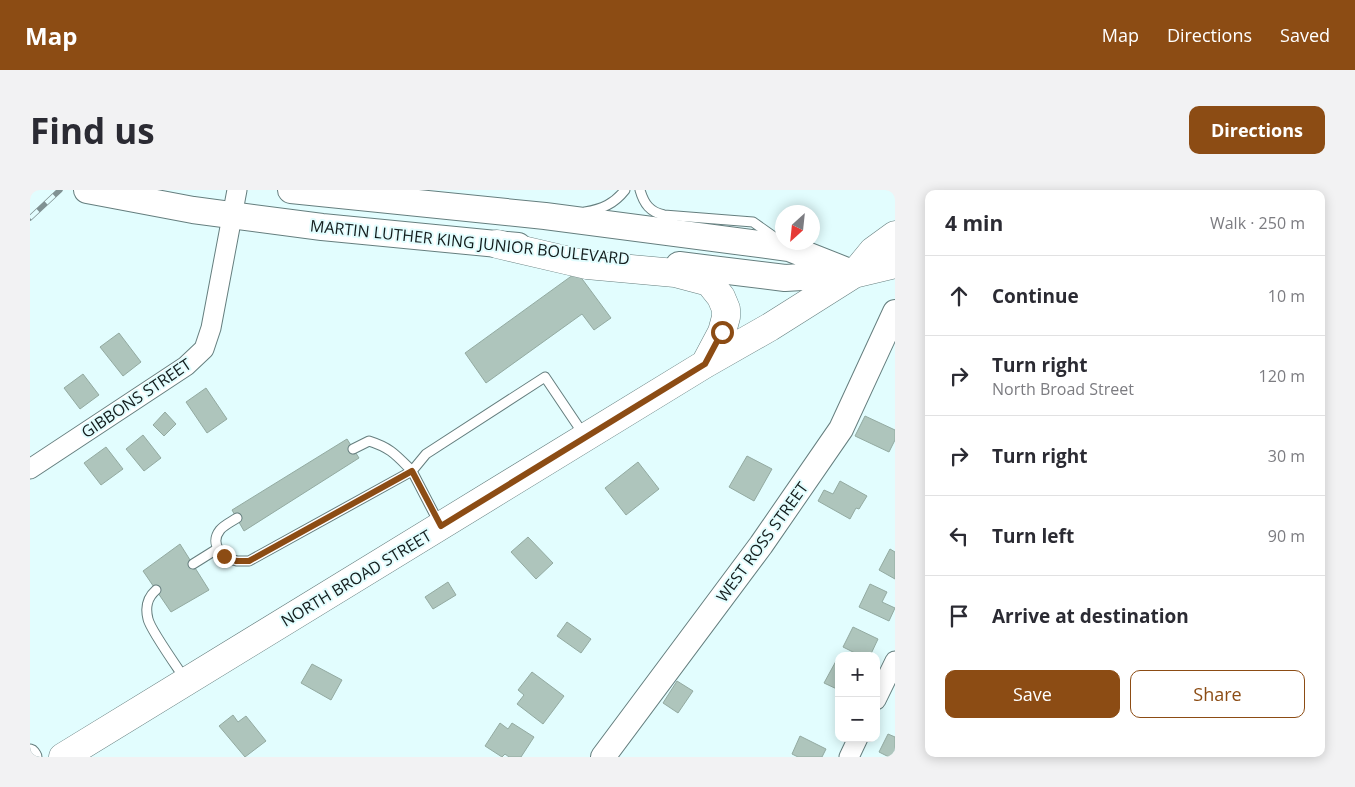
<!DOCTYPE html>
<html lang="en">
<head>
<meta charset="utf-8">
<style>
	:root { --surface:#fff; --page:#f2f2f3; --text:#2b2b33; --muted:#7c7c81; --line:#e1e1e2; --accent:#8c4c14 }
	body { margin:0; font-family:"Open Sans",sans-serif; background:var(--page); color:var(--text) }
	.controls { position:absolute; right:15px; bottom:15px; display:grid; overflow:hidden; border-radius:10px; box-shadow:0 2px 12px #0003 }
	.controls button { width:45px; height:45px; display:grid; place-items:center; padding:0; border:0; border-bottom:1px solid var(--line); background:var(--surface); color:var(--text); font:25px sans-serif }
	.compass { position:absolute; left:745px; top:15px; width:45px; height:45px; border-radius:50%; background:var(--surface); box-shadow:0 2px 12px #0003; rotate:207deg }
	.stop { position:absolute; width:15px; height:15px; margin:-11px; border:4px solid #8c4c14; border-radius:50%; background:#fff }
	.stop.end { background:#8c4c14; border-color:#fff; box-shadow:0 1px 5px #0008 }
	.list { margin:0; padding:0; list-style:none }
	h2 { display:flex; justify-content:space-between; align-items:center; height:65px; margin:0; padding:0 20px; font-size:21px }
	h2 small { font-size:16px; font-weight:400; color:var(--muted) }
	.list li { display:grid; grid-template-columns:32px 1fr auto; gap:15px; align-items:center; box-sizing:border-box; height:80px; padding:0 20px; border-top:1px solid var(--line) }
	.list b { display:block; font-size:19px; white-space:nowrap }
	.list p { margin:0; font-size:16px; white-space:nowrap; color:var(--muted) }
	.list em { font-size:16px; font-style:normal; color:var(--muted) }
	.actions { display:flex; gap:10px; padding:15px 20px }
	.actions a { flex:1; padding:11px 0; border:1px solid var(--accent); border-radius:10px; text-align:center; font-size:18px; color:var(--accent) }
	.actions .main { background:var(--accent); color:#fff }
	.icon { flex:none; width:28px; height:28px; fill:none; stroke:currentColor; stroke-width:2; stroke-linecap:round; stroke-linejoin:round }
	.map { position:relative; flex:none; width:865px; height:567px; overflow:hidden; border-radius:10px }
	header { display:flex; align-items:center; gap:30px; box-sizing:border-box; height:70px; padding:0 25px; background:var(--accent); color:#fff }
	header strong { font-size:24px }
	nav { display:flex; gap:28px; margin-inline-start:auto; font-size:18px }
	.intro { display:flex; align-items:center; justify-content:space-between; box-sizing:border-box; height:120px; padding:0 30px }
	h1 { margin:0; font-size:35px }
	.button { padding:12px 22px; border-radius:10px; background:var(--accent); color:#fff; font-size:18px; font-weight:700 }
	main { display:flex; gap:30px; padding:0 30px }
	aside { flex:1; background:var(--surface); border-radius:10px; box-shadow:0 2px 12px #0003 }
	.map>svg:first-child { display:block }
	.building { fill:#aec5bc; stroke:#93aaa1 }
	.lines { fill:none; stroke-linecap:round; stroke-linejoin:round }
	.service-casing { stroke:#657e7e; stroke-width:11 }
	.minor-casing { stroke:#657e7e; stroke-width:21 }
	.tertiary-casing { stroke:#657e7e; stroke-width:26 }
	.secondary-casing { stroke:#657e7e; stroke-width:28 }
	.primary-casing { stroke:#657e7e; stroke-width:29 }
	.service { stroke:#fff; stroke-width:9 }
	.minor { stroke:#fff; stroke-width:19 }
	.tertiary { stroke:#fff; stroke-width:24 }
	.secondary { stroke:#fff; stroke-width:26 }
	.primary { stroke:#fff; stroke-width:28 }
	.rail-casing { stroke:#809293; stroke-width:5.5 }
	.rail { stroke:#e2fdfe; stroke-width:4; stroke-dasharray:11; stroke-linecap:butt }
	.route { stroke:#8c4c14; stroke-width:6 }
	.labels { text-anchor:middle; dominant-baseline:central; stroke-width:4; stroke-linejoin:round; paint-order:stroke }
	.street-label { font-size:16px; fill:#131d1d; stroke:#e2fdfe }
</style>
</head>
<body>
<header>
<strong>Map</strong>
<nav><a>Map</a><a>Directions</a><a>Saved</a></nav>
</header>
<div class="intro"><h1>Find us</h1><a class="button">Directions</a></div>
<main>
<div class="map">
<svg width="865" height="567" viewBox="0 0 865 567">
	<rect width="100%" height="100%" fill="#e2fdfe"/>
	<path class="building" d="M547,82L581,128L564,140L552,124L456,193L435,163Z
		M89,143L111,172L93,186L70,157Z
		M53,184L69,205L50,219L34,198Z
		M176,198L197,229L177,243L156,212Z
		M135,222L146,234L134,246L123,235Z
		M835,226L865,240V250L859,262L825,246Z
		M113,245L131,268L114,281L96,259Z
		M317,249L329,268L214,341L202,320Z
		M76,257L93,279L71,295L54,273Z
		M717,266L742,279L724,311L699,297Z
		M608,272L629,299L596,325L575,298Z
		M810,291L837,306L829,319L826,318L820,329L788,311L794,300L803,304Z
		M498,347L523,373L506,389L481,362Z
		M150,354L179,400L141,422L113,381Z
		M860,359L865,362V389L849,380Z
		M418,392L426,405L403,419L395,407Z
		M840,394L857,402L852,412L865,418L859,431L829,417Z
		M537,432L561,449L551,463L527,446Z
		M823,437L848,449L840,466H831L813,457Z
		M806,471L809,472V500L794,493Z
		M282,474L312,490L301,510L271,493Z
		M502,482L534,506L513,534L487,514L494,505L488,500Z
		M647,491L663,501L648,523L633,513Z
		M203,525L208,532L216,526L236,551L215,567L189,536Z
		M470,533L478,539L482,533L504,547L491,567H479L475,564L472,567L455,556Z
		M858,544L865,547V567H859L849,562Z
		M770,546L796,559L792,567H768L762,564Z"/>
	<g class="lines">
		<defs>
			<path id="service" d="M610,0C614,14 620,22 634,25L723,32L747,49
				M555,22C572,19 584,14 595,0
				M207,328C201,332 194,335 190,340C179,354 192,368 207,371C211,371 215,371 219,371L382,281C366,265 361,258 339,251L323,259
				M409,333L382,281L396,264L515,187L554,245
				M163,374L187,359
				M126,400C117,408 115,417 118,429C120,439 147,477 155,489"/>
			<path id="minor" d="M0,279L156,176L174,159L181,138L207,0
				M846,510L865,471
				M0,564L2,567
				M819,567L828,548"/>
			<path id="tertiary" d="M573,567L731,355L811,239L865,122"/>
			<path id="secondary" d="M57,0L163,20L292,37L488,56
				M261,0L515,26L759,58L817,81
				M649,75L755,88L824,84"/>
			<path id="primary" d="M467,54L557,75L645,83L679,92L691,107L696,119V127L692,142L675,174
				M824,84L865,74
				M33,567L675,174L740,137L824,84L843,61L865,45"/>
		</defs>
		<use href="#service" class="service-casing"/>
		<use href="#minor" class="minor-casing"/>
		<use href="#tertiary" class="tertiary-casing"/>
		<use href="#secondary" class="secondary-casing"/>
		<use href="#primary" class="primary-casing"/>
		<use href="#service" class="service"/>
		<use href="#minor" class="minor"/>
		<use href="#tertiary" class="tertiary"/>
		<use href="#secondary" class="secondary"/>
		<use href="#primary" class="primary"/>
		<defs>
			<path id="rail" d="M0,28L30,0"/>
		</defs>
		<use href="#rail" class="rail-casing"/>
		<use href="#rail" class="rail"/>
	</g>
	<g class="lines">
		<path class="route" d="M194,366L206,371H219L382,281L411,336L675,174L692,142"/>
	</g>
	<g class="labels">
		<g class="street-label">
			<text transform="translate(440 52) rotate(6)">MARTIN LUTHER KING JUNIOR BOULEVARD</text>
			<text transform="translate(106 208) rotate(-34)">GIBBONS STREET</text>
			<text transform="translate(732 352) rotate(-54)">WEST ROSS STREET</text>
			<text transform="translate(326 388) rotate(-31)">NORTH BROAD STREET</text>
		</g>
	</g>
</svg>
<div class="controls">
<button>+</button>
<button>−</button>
</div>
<svg class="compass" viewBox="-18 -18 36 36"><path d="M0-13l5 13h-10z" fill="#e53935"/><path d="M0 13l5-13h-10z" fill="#7c7c81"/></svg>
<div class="stop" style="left:692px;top:142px"></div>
<div class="stop end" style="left:194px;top:366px"></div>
</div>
<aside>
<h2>4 min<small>Walk · 250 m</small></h2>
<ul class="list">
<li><svg class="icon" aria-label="ahead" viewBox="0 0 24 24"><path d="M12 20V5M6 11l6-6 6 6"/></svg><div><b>Continue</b></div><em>10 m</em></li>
<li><svg class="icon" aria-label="right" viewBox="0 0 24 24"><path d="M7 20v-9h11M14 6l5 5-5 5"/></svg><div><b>Turn right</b><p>North Broad Street</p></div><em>120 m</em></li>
<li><svg class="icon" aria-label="right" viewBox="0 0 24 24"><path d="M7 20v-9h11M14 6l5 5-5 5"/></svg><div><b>Turn right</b></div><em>30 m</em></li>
<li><svg class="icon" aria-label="left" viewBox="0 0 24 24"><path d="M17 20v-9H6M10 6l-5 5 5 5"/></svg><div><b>Turn left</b></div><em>90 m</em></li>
<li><svg class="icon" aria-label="arrive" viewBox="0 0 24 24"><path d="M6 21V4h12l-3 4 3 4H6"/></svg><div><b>Arrive at destination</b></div></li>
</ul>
<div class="actions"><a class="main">Save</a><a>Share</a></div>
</aside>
</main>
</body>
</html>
